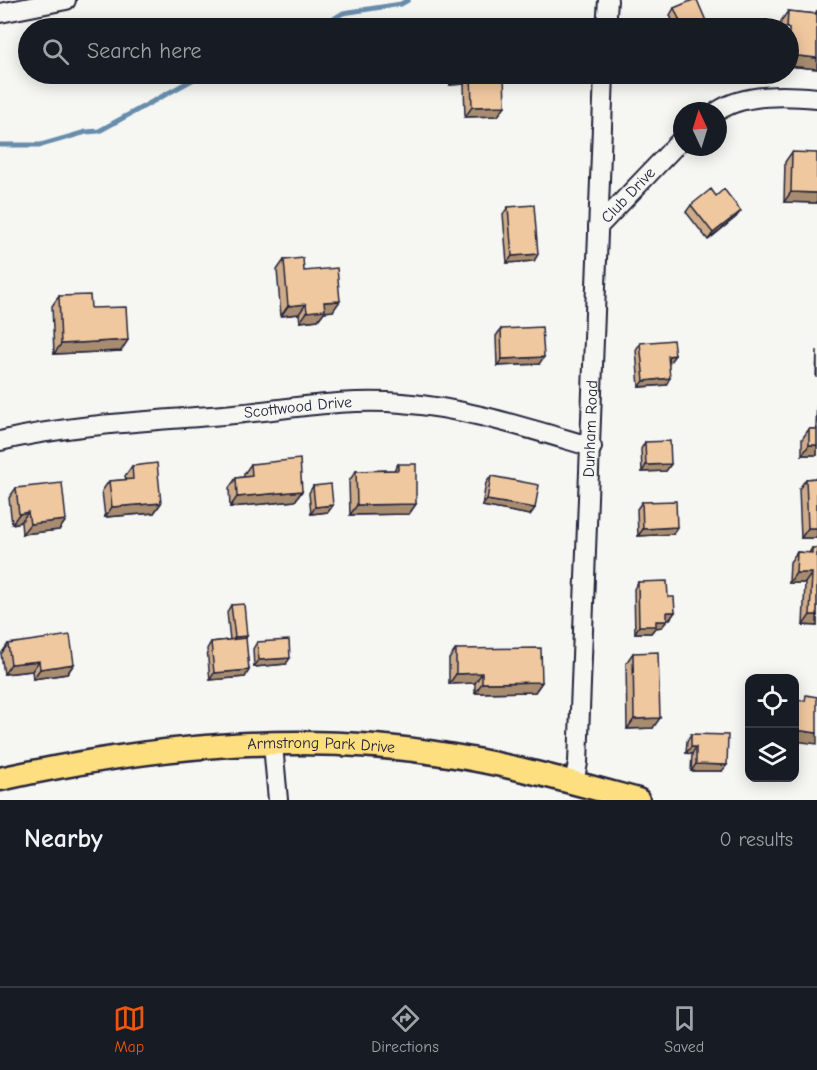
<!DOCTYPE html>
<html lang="en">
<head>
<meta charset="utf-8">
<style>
	:root { --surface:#171b24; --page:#242831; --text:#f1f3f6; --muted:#9ea1a6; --line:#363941; --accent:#ea580c }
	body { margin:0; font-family:"Comic Neue",sans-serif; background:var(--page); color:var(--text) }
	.controls { position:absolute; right:18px; bottom:18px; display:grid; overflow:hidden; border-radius:12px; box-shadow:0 3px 15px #0003 }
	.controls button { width:54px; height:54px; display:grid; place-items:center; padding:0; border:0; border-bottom:2px solid var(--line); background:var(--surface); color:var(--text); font:30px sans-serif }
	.compass { position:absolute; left:673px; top:102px; width:54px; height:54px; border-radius:50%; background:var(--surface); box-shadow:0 3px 15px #0003; rotate:356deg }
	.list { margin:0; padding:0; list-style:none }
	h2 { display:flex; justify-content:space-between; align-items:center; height:78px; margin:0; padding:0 24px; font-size:26px }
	h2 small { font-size:20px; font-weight:400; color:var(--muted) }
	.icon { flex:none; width:33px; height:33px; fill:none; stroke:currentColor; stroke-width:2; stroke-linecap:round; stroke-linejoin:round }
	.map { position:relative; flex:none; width:817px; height:800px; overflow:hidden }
	.search { position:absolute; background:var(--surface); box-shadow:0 3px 15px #0003; left:18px; right:18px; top:18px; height:66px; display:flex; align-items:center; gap:15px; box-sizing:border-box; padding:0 21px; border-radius:33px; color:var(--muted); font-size:22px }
	.sheet { height:186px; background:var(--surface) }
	nav { display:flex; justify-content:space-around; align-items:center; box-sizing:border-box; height:84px; border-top:2px solid var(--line); background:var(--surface); font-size:16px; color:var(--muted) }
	nav a { display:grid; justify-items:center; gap:3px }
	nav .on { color:var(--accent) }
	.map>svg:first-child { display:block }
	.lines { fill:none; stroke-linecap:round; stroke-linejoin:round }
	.stream { stroke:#688dac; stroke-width:5 }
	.minor-casing { stroke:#22223b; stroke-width:22 }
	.major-casing { stroke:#22223b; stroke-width:27 }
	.minor { stroke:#f6f6f2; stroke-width:18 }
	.major { stroke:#fedf80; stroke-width:22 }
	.wall { fill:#ceac89; stroke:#22223b; stroke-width:1.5 }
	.shaded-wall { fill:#a78c6f; stroke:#22223b; stroke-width:1.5 }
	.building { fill:#efc89f; stroke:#22223b; stroke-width:1.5 }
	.labels { text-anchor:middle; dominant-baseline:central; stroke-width:4.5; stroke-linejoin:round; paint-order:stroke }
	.street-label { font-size:16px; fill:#22223b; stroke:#f6f6f2 }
</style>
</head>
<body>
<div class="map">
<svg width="817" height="800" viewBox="0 0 817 800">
	<rect width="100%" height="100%" fill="#f6f6f2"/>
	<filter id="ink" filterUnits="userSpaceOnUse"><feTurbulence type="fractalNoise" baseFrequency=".0167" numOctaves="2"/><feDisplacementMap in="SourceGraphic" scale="12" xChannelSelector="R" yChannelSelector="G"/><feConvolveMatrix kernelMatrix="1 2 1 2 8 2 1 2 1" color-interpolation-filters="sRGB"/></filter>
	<g filter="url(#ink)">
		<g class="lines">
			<path class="stream" d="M319,28L343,13L401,4L408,0
				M0,145H41L86,132L99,131L203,74"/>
			<defs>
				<g id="minor">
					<path d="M0,13L66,0"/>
					<path d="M606,28L608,0"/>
					<path d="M718,111C744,93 787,95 817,98"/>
					<path id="s1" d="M598,227L682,139"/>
					<path id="s2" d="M0,441C77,423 156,421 234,414C290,409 345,398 402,403C466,408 530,429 592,447"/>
					<path d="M273,745L278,800"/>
					<path id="s3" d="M574,782L578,763L604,74"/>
				</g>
				<g id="major">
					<path id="s4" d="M0,779C145,747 299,730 448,755C512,765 575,783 638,800"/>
				</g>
			</defs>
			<use href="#minor" class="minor-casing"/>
			<use href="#major" class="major-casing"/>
			<use href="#minor" class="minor"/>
			<use href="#major" class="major"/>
		</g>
		<path class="wall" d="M674,8L709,28H675L670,15Z
			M817,10V69L789,66V28H780L781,21L788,11L815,14Z
			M449,74H504L498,116L465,117L464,84L450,85Z
			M792,152L817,203L784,202L785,162Z
			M691,205L736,217L708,240L686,212Z
			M508,207L538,254L534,261L507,263L503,214Z
			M284,260L304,271L333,311L324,312L318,320L300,322L299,314L281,316L277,270Z
			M59,296L91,308L121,351L54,354L52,306Z
			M501,329L539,364L497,366L496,336Z
			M640,343L675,355L669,362L666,385L639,387L636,350Z
			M817,350V377H816Z
			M817,395V455H802V439L809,429H816Z
			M645,442L671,464L666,471L642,472L641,449Z
			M251,464L302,491L295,501L230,507L229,488L236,478L244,477V474Z
			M398,464L416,504L409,514L350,515L349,481L356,471L394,470Z
			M132,466L161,503L154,513L105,517L102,491L109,481L126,480L125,476Z
			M491,476L535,508L530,515L482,506L486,483Z
			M817,478V538H801L799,489L806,479Z
			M313,486L333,505L328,512L311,514L309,493Z
			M16,488L66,520L59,530L22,534L21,522L12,524L9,498Z
			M642,502L673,534L638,536L637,509Z
			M812,548H817V626L803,625L805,583H789L790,562L797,552L809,553Z
			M638,582L668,597L675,612L670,619H667L662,627L655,628L651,633H635L634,589Z
			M231,605L247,636L245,638L249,670L245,677L210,680L207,649L211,642L230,640L227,612Z
			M257,642L286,664L254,667L253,649Z
			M8,644L74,664L67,674L33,679L32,671L4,674L1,654Z
			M456,649L542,682L535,692L475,693V683L449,684V659Z
			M633,653L653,728L627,729L626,663Z
			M691,734L722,771H691L692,754L686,753L687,741Z"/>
		<path class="shaded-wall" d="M789,55L817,58V69L789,66Z
			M471,74L464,84L450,85L457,75Z
			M505,106L498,116L465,117L472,107Z
			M791,192L817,193V203L784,202Z
			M741,211L736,217L708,240L713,233Z
			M538,254L534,261L507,263L512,256Z
			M340,301L333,311L324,312L318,320L300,322L307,312L324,302Z
			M306,304L299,314L281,316L288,306Z
			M128,340L121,351L54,354L61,344Z
			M675,355L670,362H664L668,356Z
			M544,357L539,364L497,366L502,359Z
			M670,378L666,385L639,387L644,381Z
			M809,445H817V455H802Z
			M671,464L666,471L642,472L646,465Z
			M302,491L295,501L230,507L237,497Z
			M487,500L535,508L530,515L482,506Z
			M161,503L154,513L105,517L112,507Z
			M416,504L409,514L350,515L357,505Z
			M333,505L328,512L311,514L315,507Z
			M28,512L21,522L12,524L19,514Z
			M66,520L59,530L22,534L30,524Z
			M677,527L673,534L638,536L643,529Z
			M808,528H817V538H801Z
			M796,573H812L805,583H789Z
			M667,612H675L670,619H662Z
			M810,615H817V626L803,625Z
			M656,621H667L662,627L655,628L651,633H635L639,626Z
			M247,636L243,642L230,644L235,637Z
			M290,658L286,664L254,667L259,660Z
			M39,661L32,671L4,674L11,664Z
			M74,664L67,674L33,679L40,669Z
			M249,670L245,677L210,680L214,673Z
			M482,673L475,683L449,684L456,674Z
			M542,682L535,692L475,693L482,683Z
			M660,718L653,728L627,729L634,719Z
			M795,730L817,733V744L795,741Z
			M691,747H696L692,754L686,753Z
			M696,764L727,765L722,771H691Z"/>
		<path class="building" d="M693,0H697L709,28H683L674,8Z
			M788,11L817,14V58L789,55V28H787Z
			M457,74H504L505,106L472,107L471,74L457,75Z
			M792,152L817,153V193L791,192Z
			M711,189L716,196L724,189L741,211L713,233L691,205Z
			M534,205L538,254L512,256L508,207Z
			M303,258L304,271L337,268L340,301L324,302L325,310L307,312L306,304L288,306L284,260Z
			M90,295L91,308L126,307L128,340L61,344L59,296Z
			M542,327L544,357L502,359L501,329Z
			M673,340L675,355L668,356L670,378L644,381L640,343Z
			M809,429H817V445H809Z
			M670,441L671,464L646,465L645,442Z
			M300,459L302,491L237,497L236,478L252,476L251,464Z
			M157,463L161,503L112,507L109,481L133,479L132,466Z
			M398,464H416V504L357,505L356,471L398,470Z
			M491,476L539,485L535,508L487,500Z
			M817,478V528H808L806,479Z
			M62,483L66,520L30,524L28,512L19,514L16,488Z
			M331,484L333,505L315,507L313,486Z
			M676,501L677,527L643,529L642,502Z
			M812,548H817V615H810L812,573H796L797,552L812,553Z
			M667,581L668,597H674L675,612H667V621H656V626H639L638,582Z
			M244,604L247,636L235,637L231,605Z
			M70,635L74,664L40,669L39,661L11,664L8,644Z
			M246,638L249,670L214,673L211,642Z
			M289,640L290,658L259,660L257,642Z
			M541,648L542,682L482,683V673L456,674V649Z
			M658,652L660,718L634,719L633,653Z
			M806,695L817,697V733L795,730V700L805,701Z
			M691,734L728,735L727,765L696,764V747H691Z"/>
	</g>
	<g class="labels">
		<g class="street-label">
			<text stroke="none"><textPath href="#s1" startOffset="44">Club Drive</textPath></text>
			<text stroke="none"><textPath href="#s2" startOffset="300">Scottwood Drive</textPath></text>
			<text stroke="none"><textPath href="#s3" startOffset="354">Dunham Road</textPath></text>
			<text stroke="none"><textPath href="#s4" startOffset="324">Armstrong Park Drive</textPath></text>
		</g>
	</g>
</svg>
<div class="controls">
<button><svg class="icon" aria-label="locate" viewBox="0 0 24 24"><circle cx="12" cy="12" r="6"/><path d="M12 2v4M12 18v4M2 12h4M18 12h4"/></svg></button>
<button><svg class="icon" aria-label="layers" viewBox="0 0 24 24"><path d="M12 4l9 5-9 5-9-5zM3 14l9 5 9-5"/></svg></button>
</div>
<svg class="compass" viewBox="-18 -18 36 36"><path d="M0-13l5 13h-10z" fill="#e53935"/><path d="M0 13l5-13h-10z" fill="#9ea1a6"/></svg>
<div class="search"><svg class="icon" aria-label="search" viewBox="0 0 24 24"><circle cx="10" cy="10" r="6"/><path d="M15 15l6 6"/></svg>Search here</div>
</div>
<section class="sheet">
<h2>Nearby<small>0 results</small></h2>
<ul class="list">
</ul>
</section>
<nav>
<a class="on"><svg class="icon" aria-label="map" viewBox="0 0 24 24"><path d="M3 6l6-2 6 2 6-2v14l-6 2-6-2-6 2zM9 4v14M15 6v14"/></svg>Map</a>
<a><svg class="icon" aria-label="directions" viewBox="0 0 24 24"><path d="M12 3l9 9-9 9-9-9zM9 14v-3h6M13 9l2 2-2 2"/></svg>Directions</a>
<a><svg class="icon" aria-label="saved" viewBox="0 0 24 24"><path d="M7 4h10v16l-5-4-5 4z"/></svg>Saved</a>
</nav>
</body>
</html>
